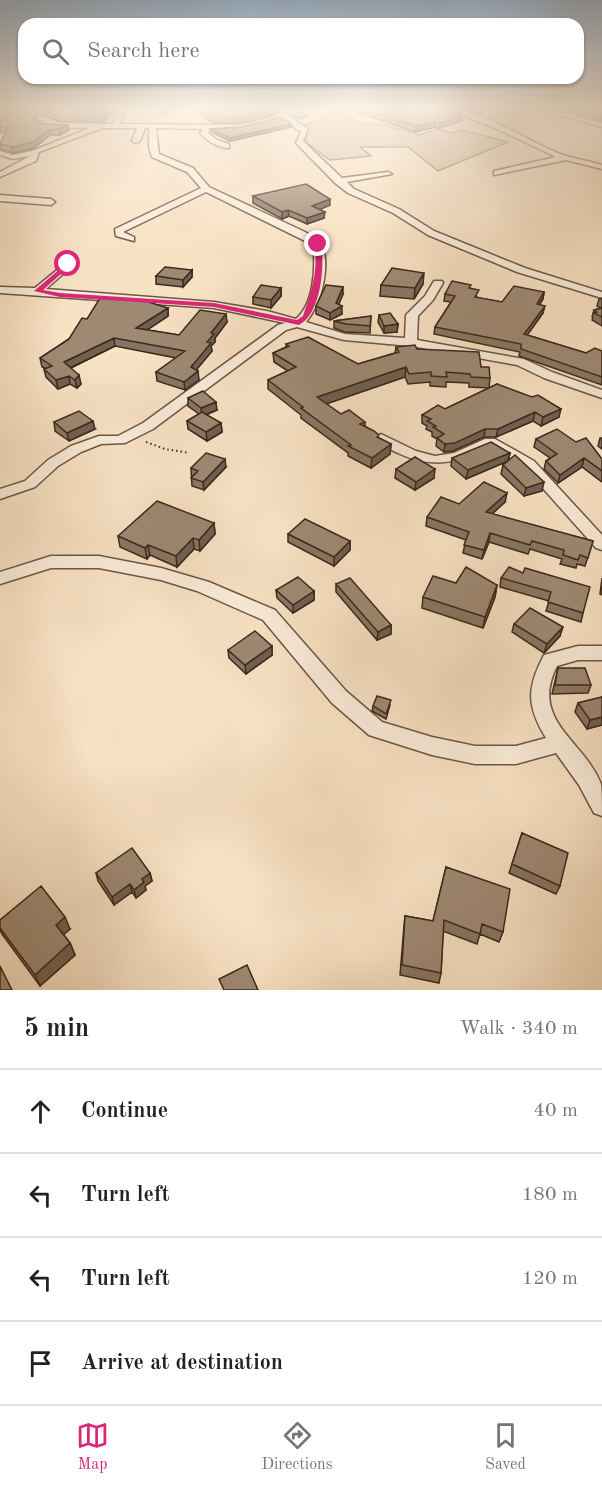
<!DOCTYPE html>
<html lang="en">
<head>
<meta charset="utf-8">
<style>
	:root { --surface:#fff; --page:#f6f6f6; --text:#222; --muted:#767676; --line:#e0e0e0; --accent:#db2777 }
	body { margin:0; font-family:"Old Standard TT",serif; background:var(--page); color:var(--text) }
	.stop { position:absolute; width:18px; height:18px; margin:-14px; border:4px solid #db2777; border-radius:50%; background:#fff }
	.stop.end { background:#db2777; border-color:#fff; box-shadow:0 2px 6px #0008 }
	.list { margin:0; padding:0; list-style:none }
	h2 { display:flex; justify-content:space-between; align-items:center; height:78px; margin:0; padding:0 24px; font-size:26px }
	h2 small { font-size:20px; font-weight:400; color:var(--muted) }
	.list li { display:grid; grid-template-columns:39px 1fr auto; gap:18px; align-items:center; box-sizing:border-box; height:84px; padding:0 24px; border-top:2px solid var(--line) }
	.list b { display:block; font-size:22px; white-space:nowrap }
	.list em { font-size:20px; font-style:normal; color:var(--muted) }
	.icon { flex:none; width:33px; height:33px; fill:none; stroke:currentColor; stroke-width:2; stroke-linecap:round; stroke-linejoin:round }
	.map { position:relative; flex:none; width:602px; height:990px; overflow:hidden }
	.search { position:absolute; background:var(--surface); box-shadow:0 2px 4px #0004; left:18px; right:18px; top:18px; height:66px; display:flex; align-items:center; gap:15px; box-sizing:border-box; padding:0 21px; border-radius:18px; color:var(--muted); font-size:22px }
	.sheet { height:414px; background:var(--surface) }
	nav { display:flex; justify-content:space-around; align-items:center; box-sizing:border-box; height:84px; border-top:2px solid var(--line); background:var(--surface); font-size:16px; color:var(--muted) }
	nav a { display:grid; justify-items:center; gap:3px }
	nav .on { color:var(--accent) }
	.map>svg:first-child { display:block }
	.green { fill:#d8c2a7; stroke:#8a7562; stroke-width:1.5 }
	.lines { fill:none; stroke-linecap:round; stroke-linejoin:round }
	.minor-casing { stroke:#6c5646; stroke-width:3 }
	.path { stroke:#3d281c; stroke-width:2; stroke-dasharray:1.5 3; stroke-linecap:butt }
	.minor { fill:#faecd9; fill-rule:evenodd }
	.wall { fill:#887663; stroke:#3d281c; stroke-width:1.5 }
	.shaded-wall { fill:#6f6050; stroke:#3d281c; stroke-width:1.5 }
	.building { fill:#9e8973; stroke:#3d281c; stroke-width:1.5 }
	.route { fill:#db2777 }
</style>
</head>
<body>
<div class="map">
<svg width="602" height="990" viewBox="0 0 602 990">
	<rect width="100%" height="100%" fill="#f8e2c4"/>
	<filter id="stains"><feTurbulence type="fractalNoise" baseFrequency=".00333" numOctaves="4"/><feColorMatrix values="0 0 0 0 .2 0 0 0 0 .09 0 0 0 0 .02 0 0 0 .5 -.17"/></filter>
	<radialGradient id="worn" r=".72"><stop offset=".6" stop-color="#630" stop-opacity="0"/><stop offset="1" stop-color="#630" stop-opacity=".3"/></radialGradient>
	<path class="green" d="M336,114L363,124L385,125L419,135L437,129L452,133L462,130L508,142L438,171L408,147H360L371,156L330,160L307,143L304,125Z"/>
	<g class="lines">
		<defs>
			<path id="minor" d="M9,108H23L60,123L113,124L119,108H125L120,124L241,125L273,117L292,108H301L288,115L308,129L303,141L342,178L388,172L392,174L347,182L354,189L399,209L434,231L525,268L602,292V298L517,272L428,235L393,213L348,193L335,183L296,143L301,132L282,118L241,129H210L208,133L217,140L229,144V148C217,148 208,141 200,133L203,129L156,128L159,154L193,168L209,187L305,232L321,242C331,265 322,303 306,322L345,334L405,338L406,315L425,296L434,281H442L443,283L433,300L418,316L417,340L524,359L552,372L602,390V398L544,378L517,365L411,346L344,340L297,327L286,330L153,429L125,443L101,444L81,452L58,466L35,487L0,499V489L25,481L48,460L71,446L99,436H118L143,423L278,325L285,323L214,308L0,293V287L35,288L68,261L72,262V266L46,289L214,302L267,311L296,319C314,304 316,267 313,245L206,192L123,232L134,237V241L116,236L115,229L201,188L187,172L152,157L149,147V128H145L140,141L136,143L132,141L137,128H102L39,152L36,161L0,177V172L30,156L13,159L0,155V151L13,155L32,151L90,128L48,127L44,125L48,123Z
				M442,108C480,108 519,136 553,151C568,158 586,160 602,165V169L566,160L494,175V171L556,157L495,128Z
				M537,108H547L602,123V127Z
				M0,195L51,199L55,202L51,205L0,201Z
				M381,434L416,451L435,456L454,453L485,439H495L534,461L602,535V550L596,548L524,467L490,448C458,463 431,469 398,453C390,449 380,445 374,438Z
				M51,556H99L161,568L209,582L275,610L346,691L382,722L432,737L475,746H516L546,738C526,705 527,688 544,655L578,646H602V660H578L557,666C529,721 584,740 601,784C602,792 602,806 602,816L594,813L579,785L556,753L516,764H475L432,755L369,735L332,703L263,620L197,591L161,580L99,568H51L0,584V572Z"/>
		</defs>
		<use href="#minor" class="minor-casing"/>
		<path class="path" d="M146,442L165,449L189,453"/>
		<use href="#minor" class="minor"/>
	</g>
	<path class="wall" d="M4,108H16L37,121L40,124L68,125L69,130L60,135H50L34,148L13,153L1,149L0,144L6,132L0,133V122L8,112L5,110Z
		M28,108H118L103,122L58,121Z
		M191,108H287L272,115L241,123H213Z
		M357,108H449L461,115L462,121L439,128L435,127L415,132L356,112Z
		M460,108H495L478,113Z
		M550,108H602V122Z
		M292,110L307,111V117L298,119L292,115Z
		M291,127L230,141L211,132V129Z
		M253,196L330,205L320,209L324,218L307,224L289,216L282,219L253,203Z
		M192,270V277L183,287L156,284V276Z
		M423,284L414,299L380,296L381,285Z
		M281,288V296L271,308L253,304V297Z
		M471,289L478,298L502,302L544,292L543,299L540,304L543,313L527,335L586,353L602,351V385L519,356L520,352L434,334L435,327L451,302L444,301L445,294Z
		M343,294L338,304L342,314L330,320L316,314V306Z
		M602,298V326L592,320L593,318L592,317L594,310L601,308L597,306L599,299Z
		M168,308V316L147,330L179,335L227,322L215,338V342L211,346L212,351L196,370L199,380L185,390L157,381L156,372L176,358L115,346L71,368L81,384L77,388L70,384L58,389L46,377L44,369L45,368L42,367L40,358L69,339L87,319Z
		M379,315L398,324L397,332L384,333L378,322Z
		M371,316L370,333L345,332L334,328V321Z
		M286,344L358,364L395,353L396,347L417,349L481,367L490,378L489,388L469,387V383L446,382V387L430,386V382L408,384L405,377L326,404L341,414L365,422V426L379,438L391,444L390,454L371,468L348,456V453L301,418V415L268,389V380L288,371L274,362L273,353L286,347Z
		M497,384L559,417L541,426L533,421L496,437H484L453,451L444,452L436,446L437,439L432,436V432L426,429L427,426L422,423V415L445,409Z
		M188,398L217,410L206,415L221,423L222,432L207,441L188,429L187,421L199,414L188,406Z
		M54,422L95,429L69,441L55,431Z
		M600,438H602V449L598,446Z
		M536,439L602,459V482L582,467L558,483L544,469L546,461L550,458L534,447Z
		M510,453L508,461L542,491L524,496L501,474L503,465L508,461L466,479L451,466L452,458Z
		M226,467L204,490L192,486L191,468Z
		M396,469L434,478L415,490L395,478Z
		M505,502L492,514L593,541L585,566L577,564L576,568L560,564L562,559L530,549L528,554L489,542L482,559L463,553L466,540L426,526L427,517L459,504Z
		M214,523L215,534L200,551L194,549L177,567L150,555L147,559L120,547L118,536Z
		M288,534L350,541V550L334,566L288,542Z
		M523,573L583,613L581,622L546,611L549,601L500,587L501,578Z
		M602,578V595L600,594Z
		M456,583L497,585L495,597L483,628L422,608L423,597Z
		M336,584L391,625V634L377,640L336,592Z
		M276,590L314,591V600L293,613L277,598Z
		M514,624L560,636L544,653L512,632Z
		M272,646V655L246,674L229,658L228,650Z
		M558,668L591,685L588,693L552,694Z
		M602,697V725L587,729L575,712L578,703Z
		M390,705L386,719L372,711L373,706Z
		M522,833L560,886L556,894L509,873Z
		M446,867L503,932L499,942L480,934L477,944L443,931L441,973L439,983L400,975L404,926L405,916L433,921Z
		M96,873H150L152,881L145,886L146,890L136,898L132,892L114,905L98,881Z
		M0,920L70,929L63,934L70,943L75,955L40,986L2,934L0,930Z"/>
	<path class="shaded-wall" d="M112,108H118L103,122V117Z
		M275,108H287L272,115L241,123L240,117Z
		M479,108H495L478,113Z
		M170,109V112L159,113L158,110Z
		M307,111V117L298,119V113Z
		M462,112L461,116H463L462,121L439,128L440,123L456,114Z
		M435,122V127L415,132L416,126Z
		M291,124V127L230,141V138Z
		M68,125L69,130L60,135L59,129Z
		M49,130L50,135L34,148L13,153L12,147Z
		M330,199V205L312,213V206Z
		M288,210L289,216L282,219V212Z
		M325,212L324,218L307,224V218Z
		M192,270V277L183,287V280Z
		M424,273L423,284L414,299L415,288Z
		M343,287V294L337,309L342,306V314L330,320V313L336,303Z
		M281,288V296L271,308V300Z
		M544,292L543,299L535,311L537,304Z
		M545,306L543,313L523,341L524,334Z
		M168,308V316L138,336L136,328Z
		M226,314L227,322L215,338V342L211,346L212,351L192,375L191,367L207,342L211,333Z
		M398,324L397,332L384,333V326Z
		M114,338L115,346L66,370L64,362Z
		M406,367L405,377L317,407V397Z
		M198,371L199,380L185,390L184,382Z
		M79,375L81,384L77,388L75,380Z
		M69,376L70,384L58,389L56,380Z
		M216,402L217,410L202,416L201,408Z
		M561,409L559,417L541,426L543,417Z
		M535,412L533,421L496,437L498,429Z
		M93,421L95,429L69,441L67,433Z
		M221,423L222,432L207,441L206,432Z
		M485,429L484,437L453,451L444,452L445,444Z
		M391,444L390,454L371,468L372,458Z
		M510,453L508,461L466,479L468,470Z
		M584,458L582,467L558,483L560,475Z
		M225,459L226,467L204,490L203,482Z
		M435,469L434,478L415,490L416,482Z
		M544,482L542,491L524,496L526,488Z
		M507,493L505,502L484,521L486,512Z
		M214,523L215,534L200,551L199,540Z
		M490,533L489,542L482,559L484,550Z
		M193,538L194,549L177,567L176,556Z
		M350,541V550L334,566V557Z
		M148,545L150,555L147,559L145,548Z
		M497,585L495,597L483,628L485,617Z
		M314,591V600L293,613V605Z
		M391,625V634L377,640L378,632Z
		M563,627L560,636L544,653L547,644Z
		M272,646V655L246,674L245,665Z
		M602,717V725L587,729L590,720Z
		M150,873L152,881L145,886L146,890L136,898L134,890L142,879Z
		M130,884L132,892L114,905L112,897Z
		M65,917L70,929L61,937L56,925Z
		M70,943L75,955L40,986L35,975Z"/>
	<path class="building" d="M9,108H16L36,116L35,119L40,124L68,125L59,129L49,130L33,142L12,147L0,144L9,127H0V122L11,109Z
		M39,108H112L103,117L58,116Z
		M158,108H170V109L158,110Z
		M199,108H275L240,117H212Z
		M296,108H306L307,111L298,113L292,110Z
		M360,108H449L462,112L456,114L463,116L440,123L435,122L416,126Z
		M570,108H602V116Z
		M281,117L291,124L230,138L211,129L241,127Z
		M306,184L330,199L312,206L325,212L307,218L288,210L282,212L253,196Z
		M165,267L192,270L183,280L156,276Z
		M392,268L424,273L415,288L381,285Z
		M452,281L471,285L469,288L479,290L475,297L502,302L514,286L544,292L537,304L545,306L524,334L586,353L595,348L602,351V377L521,349V344L435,327L455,296L445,294Z
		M261,285L281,288L271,300L253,297Z
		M326,285L343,287L336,303L342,306L330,313L316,306Z
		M100,298L142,300L168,308L136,328L179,335L200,310L226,314L211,333L214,334L207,342L211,343L191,367L198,371L184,382L156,372L185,351L114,338L64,362L79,375L75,380L69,376L56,380L44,369L52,366L40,358L69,339L82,318L87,319Z
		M602,308V317L594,313L597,312L594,310Z
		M390,313L398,324L384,326L379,315Z
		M371,316L370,326L346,324L334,321Z
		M308,337L358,364L399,352L396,347L415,345L417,349L479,352L481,367H489L490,378L471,377L470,374L446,372L447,377L431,376V372L409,374L406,367L317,397L341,414L349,410L365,422L360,424L374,431L379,435L377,437L391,444L372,458L348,446L351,445L301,408L303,407L268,380L296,367L273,353L289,346L286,344Z
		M497,384L532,397L538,395L561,409L543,417L535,412L498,429H485L455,443L445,444L437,438L444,434L433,427L436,426L427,421L431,419L422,415L438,405L445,409Z
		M203,391L216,402L201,408L188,398Z
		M79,411L93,421L67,433L54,422Z
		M202,412L221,423L206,432L187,421Z
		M557,429L576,442L586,438L602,459V471L584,458L560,475L546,461L557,454L536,439Z
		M491,442L510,453L468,470L452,458Z
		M206,453L225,459L203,482L191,478L198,471L191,468Z
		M515,455L544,482L526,488L503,465Z
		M415,457L435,469L416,482L396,469Z
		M484,482L507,493L486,512L593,541L588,558L580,555L578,560L563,555L564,550L532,541L530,545L490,533L484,550L464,545L469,532L427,517L441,497L459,504Z
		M157,501L214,523L199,540L193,538L176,556L148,545L145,548L118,536Z
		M305,519L350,541L334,557L288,534Z
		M466,567L497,585L485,617L423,597L433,576L456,583Z
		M509,567L523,573L525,568L590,587L583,613L548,602L551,592L501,578Z
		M298,577L314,591L293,605L276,590Z
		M350,578L391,625L378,632L336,584Z
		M530,608L563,627L547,644L514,624Z
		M255,631L272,646L245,665L228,650Z
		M558,668H585L591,685H555Z
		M377,696L391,700L386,714L373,706Z
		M602,697V717L590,720L578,703Z
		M522,833L568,853L560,886L512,864Z
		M132,848L150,873L142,879L144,882L134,890L130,884L112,897L96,873Z
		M446,867L510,889L503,932L482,924L480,934L444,920L441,973L402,965L405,916L433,921Z
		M41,886L65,917L56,925L70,943L35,975L0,928V920Z
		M247,965L258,990H224L219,979Z
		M0,966L12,990H0Z"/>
	<linearGradient id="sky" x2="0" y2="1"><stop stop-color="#95adc3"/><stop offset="0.44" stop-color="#fcf2e4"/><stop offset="1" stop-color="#fcf2e4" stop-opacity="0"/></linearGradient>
	<rect width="602" height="247" fill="url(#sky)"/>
	<path class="route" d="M318,242L321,244C325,266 321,314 299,325L214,307L60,297L34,291L68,262L71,265L43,290L60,293L214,303L297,320L303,316C311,291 319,271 314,244Z"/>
	<rect width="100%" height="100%" filter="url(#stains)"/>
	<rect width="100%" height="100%" fill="url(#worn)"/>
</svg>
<div class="stop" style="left:68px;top:264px"></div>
<div class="stop end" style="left:318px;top:244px"></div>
<div class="search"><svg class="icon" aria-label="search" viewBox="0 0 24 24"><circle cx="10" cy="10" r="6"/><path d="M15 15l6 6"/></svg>Search here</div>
</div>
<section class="sheet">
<h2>5 min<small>Walk · 340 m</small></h2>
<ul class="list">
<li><svg class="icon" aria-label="ahead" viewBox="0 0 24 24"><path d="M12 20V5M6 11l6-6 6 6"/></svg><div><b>Continue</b></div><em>40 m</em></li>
<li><svg class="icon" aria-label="left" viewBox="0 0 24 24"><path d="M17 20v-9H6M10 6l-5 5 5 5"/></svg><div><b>Turn left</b></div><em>180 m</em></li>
<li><svg class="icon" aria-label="left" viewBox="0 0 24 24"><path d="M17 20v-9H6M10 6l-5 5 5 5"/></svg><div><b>Turn left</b></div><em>120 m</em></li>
<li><svg class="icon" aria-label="arrive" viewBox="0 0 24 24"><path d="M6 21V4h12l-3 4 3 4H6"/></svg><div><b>Arrive at destination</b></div></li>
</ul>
</section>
<nav>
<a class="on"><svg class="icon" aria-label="map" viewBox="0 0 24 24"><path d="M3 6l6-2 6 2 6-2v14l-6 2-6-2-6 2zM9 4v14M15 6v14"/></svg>Map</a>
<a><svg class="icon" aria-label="directions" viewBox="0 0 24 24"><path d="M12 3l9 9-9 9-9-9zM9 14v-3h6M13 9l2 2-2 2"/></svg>Directions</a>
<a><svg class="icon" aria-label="saved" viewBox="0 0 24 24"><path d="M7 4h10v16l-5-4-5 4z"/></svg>Saved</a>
</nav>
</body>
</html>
